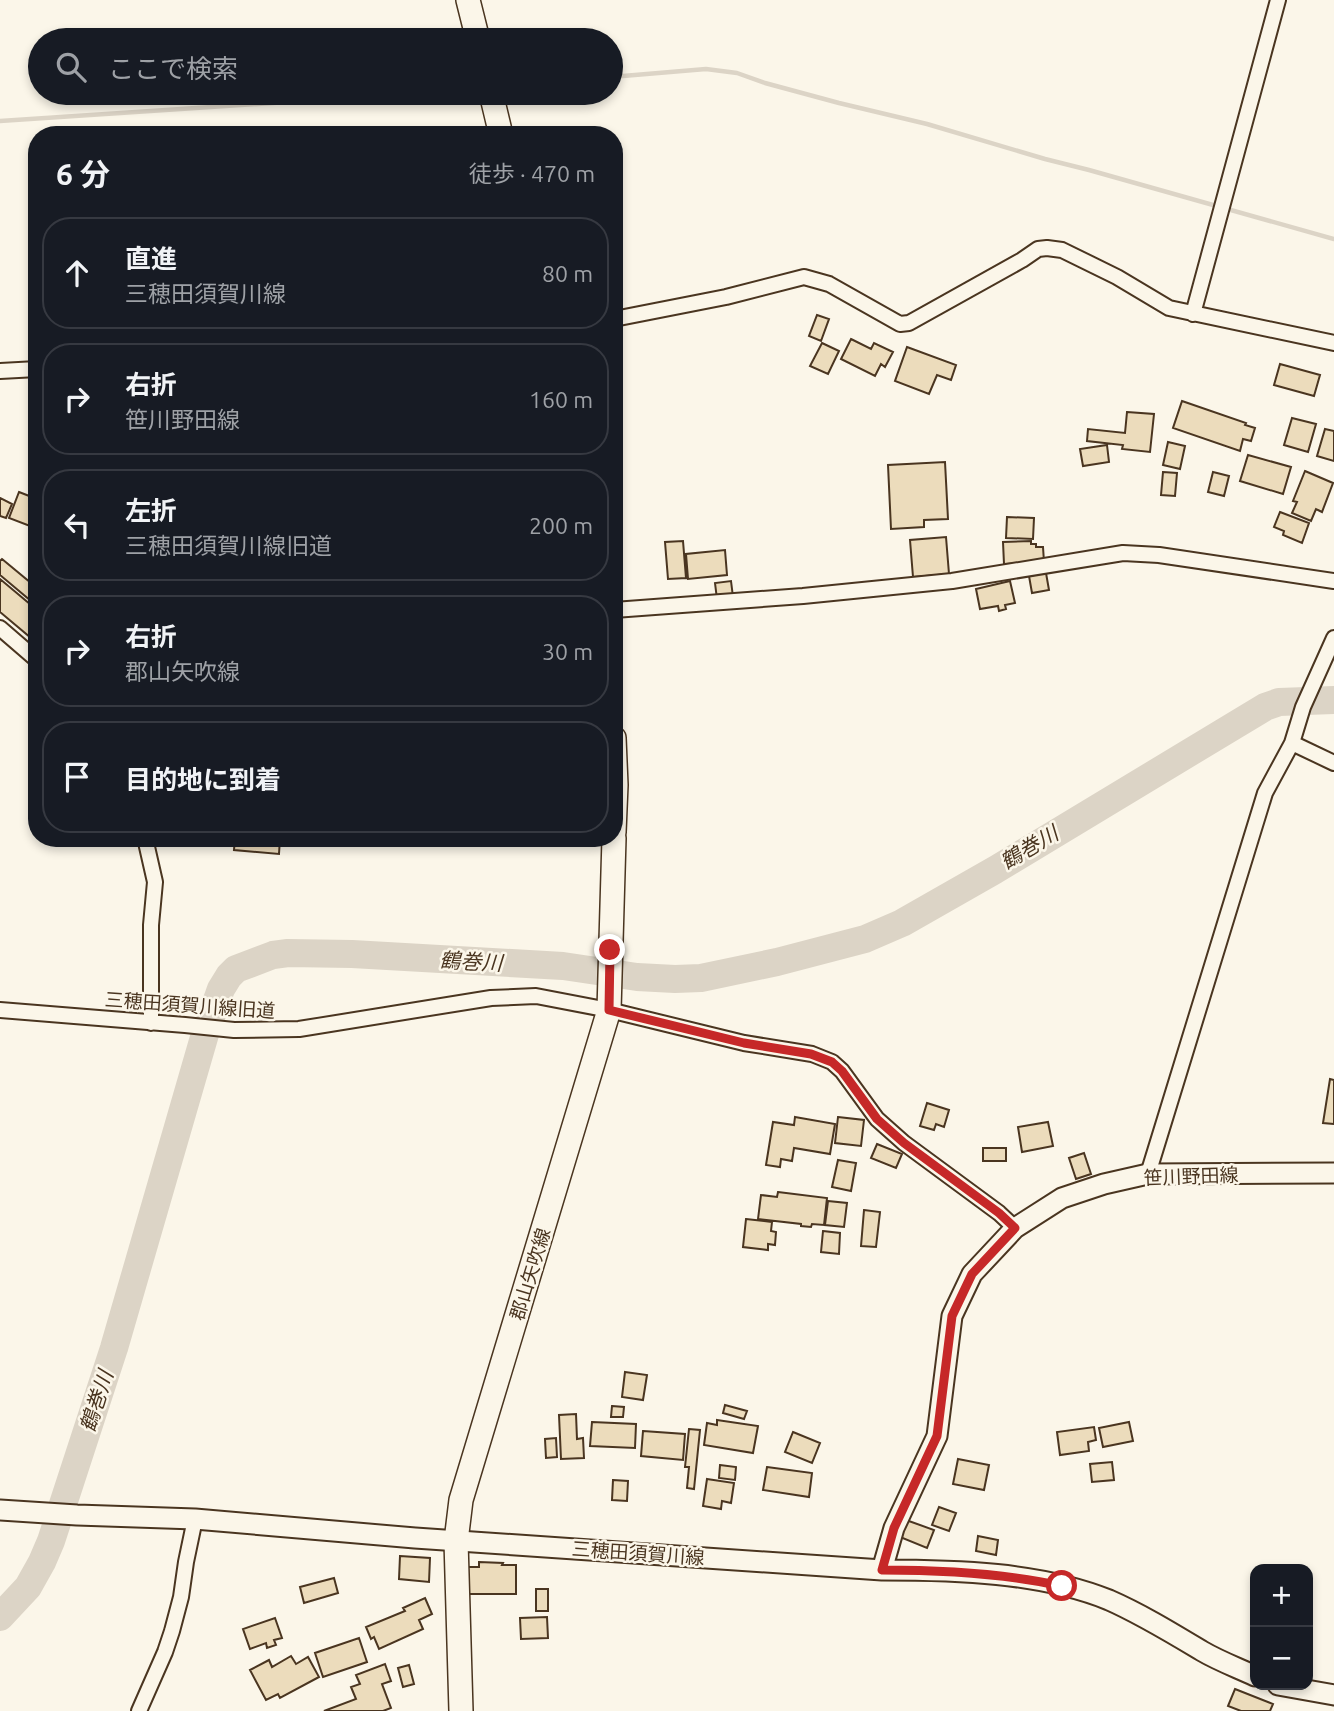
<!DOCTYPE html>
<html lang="ja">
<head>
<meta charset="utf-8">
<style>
	:root { --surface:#171b24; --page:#242831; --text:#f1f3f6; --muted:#9ea1a6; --line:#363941 }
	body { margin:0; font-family:Ubuntu,"Noto Sans JP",sans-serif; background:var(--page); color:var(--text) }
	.controls { position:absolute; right:21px; bottom:21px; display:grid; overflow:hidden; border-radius:14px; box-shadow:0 4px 10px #0003 }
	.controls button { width:63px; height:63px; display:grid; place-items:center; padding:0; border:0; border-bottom:2px solid var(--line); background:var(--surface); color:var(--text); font:35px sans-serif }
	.stop { position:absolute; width:21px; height:21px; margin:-16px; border:5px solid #c62828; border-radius:50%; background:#fff }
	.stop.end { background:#c62828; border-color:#fff; box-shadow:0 2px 7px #0008 }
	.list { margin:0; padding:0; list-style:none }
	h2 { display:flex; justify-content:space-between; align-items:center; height:91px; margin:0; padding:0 28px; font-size:30px }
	h2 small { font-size:23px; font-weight:400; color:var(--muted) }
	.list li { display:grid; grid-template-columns:46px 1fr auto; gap:21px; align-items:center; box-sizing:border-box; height:112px; margin:0 14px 14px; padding:0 14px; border:2px solid var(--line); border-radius:28px }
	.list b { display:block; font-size:26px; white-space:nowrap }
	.list p { margin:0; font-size:23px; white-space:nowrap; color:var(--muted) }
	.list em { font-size:23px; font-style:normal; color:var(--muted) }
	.icon { flex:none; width:38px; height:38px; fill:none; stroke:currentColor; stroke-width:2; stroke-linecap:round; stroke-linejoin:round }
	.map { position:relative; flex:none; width:1334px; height:1711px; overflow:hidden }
	.search { position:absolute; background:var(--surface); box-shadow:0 4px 10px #0003; left:28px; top:28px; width:595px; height:77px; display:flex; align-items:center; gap:18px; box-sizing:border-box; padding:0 24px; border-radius:38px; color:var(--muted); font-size:26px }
	.panel { position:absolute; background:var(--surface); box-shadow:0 4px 10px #0003; left:28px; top:126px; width:595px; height:721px; border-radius:28px }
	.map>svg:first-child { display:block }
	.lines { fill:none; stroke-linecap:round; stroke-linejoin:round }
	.stream { stroke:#dcd4c6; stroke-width:4.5 }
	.river { stroke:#dcd4c6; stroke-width:28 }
	.building { fill:#ecdcbc; stroke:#4a3520; stroke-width:2 }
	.street-casing { stroke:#4a3520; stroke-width:18 }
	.secondary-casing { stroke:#4a3520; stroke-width:23 }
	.primary-casing { stroke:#4a3520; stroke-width:26 }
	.street { stroke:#fbf6e9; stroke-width:14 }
	.secondary { stroke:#fbf6e9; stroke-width:19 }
	.primary { stroke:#fbf6e9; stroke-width:23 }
	.route { stroke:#c62828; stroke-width:9 }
	.labels { text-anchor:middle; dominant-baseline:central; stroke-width:5; stroke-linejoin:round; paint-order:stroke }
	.street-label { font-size:19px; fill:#4a3520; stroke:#fbf6e9 }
	.water-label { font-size:21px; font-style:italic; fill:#4a3520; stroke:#fbf6e9 }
</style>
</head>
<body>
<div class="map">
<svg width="1334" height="1711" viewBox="0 0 1334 1711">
	<rect width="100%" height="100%" fill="#fbf6e9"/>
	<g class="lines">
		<path class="stream" d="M611,77L706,69L737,73L765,83L839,103L927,124L1045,159L1089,170L1334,239
			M0,121L423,93"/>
		<path class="river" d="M0,1617L28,1587L42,1562L51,1541L114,1348L205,1034L221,989L229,976L236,969L273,955L288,953L352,954L563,966L637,977L675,979L701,978L777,962L865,939L902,923L995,870L1265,707L1279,702L1334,700"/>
	</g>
	<path class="building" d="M817,315L829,319L821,341L809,336Z
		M851,339L871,349L874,343L893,352L885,367L881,364L875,376L841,359Z
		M822,343L839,351L828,374L810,366Z
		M907,347L956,365L951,380L937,375L929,394L895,381Z
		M1280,364L1320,375L1314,396L1274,385Z
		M1182,401L1246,423L1245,425L1255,428L1251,441L1243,439L1240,451L1173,428Z
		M1127,412L1154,414L1150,452L1122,449L1123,445L1087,441L1088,429L1125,433Z
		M1292,418L1316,424L1308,452L1284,445Z
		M1325,429L1334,431V461L1317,456Z
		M1168,442L1185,446L1180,469L1163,465Z
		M1107,445L1109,462L1083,466L1080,449Z
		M1248,455L1291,467L1283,494L1240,481Z
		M945,462L948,519L924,520V527L891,529L888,465Z
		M1305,471L1333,483L1322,512L1316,509L1311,521L1292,513L1297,502L1293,501Z
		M1163,472L1177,473L1175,496L1161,495Z
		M1213,472L1229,476L1224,496L1208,492Z
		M19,492L37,499V511L30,526L9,518Z
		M0,498L12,504L6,518L0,516Z
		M1280,512L1309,523L1302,543L1283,535L1284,531L1274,527Z
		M1007,517L1034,518L1033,539L1006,538Z
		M946,537L949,574L913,577L910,540Z
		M683,541L686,578L668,579L665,542Z
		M1031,541V544H1036V547H1043L1044,562L1004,564L1003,542Z
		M725,550L727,575L688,579L686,554Z
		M2,559L37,588V606L0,575V561Z
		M1046,573L1049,590L1032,593L1029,576Z
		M0,579L37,610V643L0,612Z
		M731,581L733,597L717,599L715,583Z
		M1010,581L1015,603L1005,605L1006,609L999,611L998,606L980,609L976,589Z
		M235,838H280L279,854L234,850Z
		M1330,1079L1334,1080V1124L1323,1123Z
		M927,1103L949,1110L944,1127L936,1124L934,1130L920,1126Z
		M795,1117L835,1124L830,1154L794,1148L792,1161L781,1159L780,1167L766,1165L773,1122L794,1125Z
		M838,1117L864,1120L861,1146L835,1143Z
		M1048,1122L1053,1146L1022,1152L1018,1127Z
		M877,1144L902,1154L896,1168L871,1158Z
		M983,1148H1006V1161H983Z
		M1084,1153L1091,1174L1076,1179L1069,1158Z
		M838,1160L856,1163L851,1191L832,1187Z
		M778,1192L827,1198L824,1225L812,1224L811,1227L801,1226V1224L758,1219L761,1195L777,1197Z
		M828,1201L847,1203L844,1227L825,1225Z
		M864,1210L880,1212L876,1247L861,1246Z
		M746,1219L772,1222L771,1231L776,1232L775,1245L768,1244V1250L743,1247Z
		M823,1231L840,1233L839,1254L821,1252Z
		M625,1372L647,1375L643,1400L622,1397Z
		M725,1405L747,1411L744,1419L723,1413Z
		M612,1406L624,1407L623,1417H611Z
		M576,1414L577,1439L583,1438L584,1458L561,1459L559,1415Z
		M717,1420L758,1426L753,1453L704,1445L707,1423L717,1425Z
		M592,1422L636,1424L635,1448L590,1446Z
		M1129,1422L1133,1441L1103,1447L1099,1428Z
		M1094,1427L1096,1440L1088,1442L1089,1451L1060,1455L1057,1432Z
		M689,1429L700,1430L694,1489L687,1488L689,1467H685Z
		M643,1431L685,1434L683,1460L641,1456Z
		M793,1432L820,1443L812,1463L785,1452Z
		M556,1438L557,1457L546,1458L545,1439Z
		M958,1459L989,1465L984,1490L953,1484Z
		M1112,1462L1114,1480L1092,1482L1090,1464Z
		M720,1465L736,1467L735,1480L719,1478Z
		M767,1467L812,1473L809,1497L763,1490Z
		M707,1479L734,1483L731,1503L722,1501L721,1509L703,1506Z
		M613,1480L628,1481L627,1501L612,1500Z
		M939,1507L956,1513L949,1531L932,1525Z
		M906,1520L934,1530L927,1548L900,1537Z
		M978,1536L998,1540L996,1555L976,1551Z
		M400,1556L430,1558L429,1582L399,1579Z
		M479,1562L503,1563L502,1565H516V1594H465V1567H479Z
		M334,1578L338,1593L304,1603L300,1587Z
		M536,1589H548V1611H536Z
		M425,1598L432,1614L419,1620L423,1629L379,1649L374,1637L371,1639L366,1627L405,1611L403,1608Z
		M547,1617L548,1638L521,1639L520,1618Z
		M275,1618L282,1638L274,1640L276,1645L267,1648L266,1643L250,1649L243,1629Z
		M359,1638L367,1662L323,1677L315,1653Z
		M291,1656L296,1664L308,1657L319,1677L280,1698L278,1694L266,1700L250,1670L269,1660L272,1667Z
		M385,1664L391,1681L382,1684L391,1708L383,1711H324L356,1699L351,1687L360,1684L356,1675Z
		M409,1665L414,1684L403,1687L398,1668Z
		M1235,1689L1273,1704L1270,1711H1241L1228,1706Z"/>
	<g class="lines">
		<defs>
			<path id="street" d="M1193,314L1278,0
				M614,319L726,297L804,277L829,284L900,324L909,323L1022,260L1038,249L1047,248L1062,250L1117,277L1169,308L1334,343
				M0,371L37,369
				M614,610L803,596L952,581L1123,553L1159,555L1334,581
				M0,628L37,660
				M1292,743L1334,763
				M145,838L155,882L151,925V1023
				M0,1010L185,1025L234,1030L299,1029L491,998L536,996L609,1010L744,1043L812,1054L832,1062L842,1071L877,1119L904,1143L999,1213L1015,1228
				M1148,1174L1265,793L1292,743L1303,707L1334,638
				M139,1711L165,1652L172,1631L181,1597L186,1562L195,1519"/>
			<path id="secondary" d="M0,1510L77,1515L195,1519L415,1538L882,1570C955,1570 1040,1572 1109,1600C1141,1614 1172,1633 1202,1651C1219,1661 1238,1668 1255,1676
				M882,1570L894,1528L937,1436L952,1316L972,1274L1015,1228L1062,1198L1104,1184L1148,1174L1334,1173
				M1278,1685L1334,1695"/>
			<path id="primary" d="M468,0L478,40
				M491,93L501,135
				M614,738L616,785L614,832
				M461,1711L456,1541L461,1500L609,1010L614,838"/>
		</defs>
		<use href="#street" class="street-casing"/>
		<use href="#secondary" class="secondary-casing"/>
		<use href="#primary" class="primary-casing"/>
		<use href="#street" class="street"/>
		<use href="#secondary" class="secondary"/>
		<use href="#primary" class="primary"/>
	</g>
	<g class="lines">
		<path class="route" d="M610,950L609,1010L744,1043L811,1054L832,1062L842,1071L877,1119L904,1143L999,1213L1015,1228L972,1274L952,1316L937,1436L894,1528L882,1570C943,1570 1003,1573 1062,1586"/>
	</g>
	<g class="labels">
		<g class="street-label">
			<text transform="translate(190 1005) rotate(4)">三穂田須賀川線旧道</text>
			<text transform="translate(1191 1176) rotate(-2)">笹川野田線</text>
			<text transform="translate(530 1274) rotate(-73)">郡山矢吹線</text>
			<text transform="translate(638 1553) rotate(4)">三穂田須賀川線</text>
		</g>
		<g class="water-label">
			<text transform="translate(1029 847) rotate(-31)">鶴巻川</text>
			<text transform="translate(471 961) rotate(3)">鶴巻川</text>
			<text transform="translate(96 1401) rotate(-72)">鶴巻川</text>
		</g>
	</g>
</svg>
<div class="controls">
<button>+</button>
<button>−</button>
</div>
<div class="stop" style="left:1062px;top:1586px"></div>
<div class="stop end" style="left:610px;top:950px"></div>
<div class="search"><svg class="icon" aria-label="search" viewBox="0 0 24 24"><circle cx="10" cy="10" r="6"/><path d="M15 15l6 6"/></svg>ここで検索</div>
<section class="panel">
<h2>6 分<small>徒歩 · 470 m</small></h2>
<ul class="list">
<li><svg class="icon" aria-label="ahead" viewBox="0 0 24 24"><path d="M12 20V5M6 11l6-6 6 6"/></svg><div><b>直進</b><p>三穂田須賀川線</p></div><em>80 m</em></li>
<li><svg class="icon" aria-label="right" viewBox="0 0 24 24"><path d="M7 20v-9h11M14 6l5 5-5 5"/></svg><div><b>右折</b><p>笹川野田線</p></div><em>160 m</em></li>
<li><svg class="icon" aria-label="left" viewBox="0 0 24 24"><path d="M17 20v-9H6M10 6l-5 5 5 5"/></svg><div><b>左折</b><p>三穂田須賀川線旧道</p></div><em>200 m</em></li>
<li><svg class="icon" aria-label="right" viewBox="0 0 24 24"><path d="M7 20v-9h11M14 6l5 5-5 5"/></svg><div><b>右折</b><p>郡山矢吹線</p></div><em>30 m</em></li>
<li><svg class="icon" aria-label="arrive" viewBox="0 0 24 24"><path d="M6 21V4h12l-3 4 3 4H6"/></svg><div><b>目的地に到着</b></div></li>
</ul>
</section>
</div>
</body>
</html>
